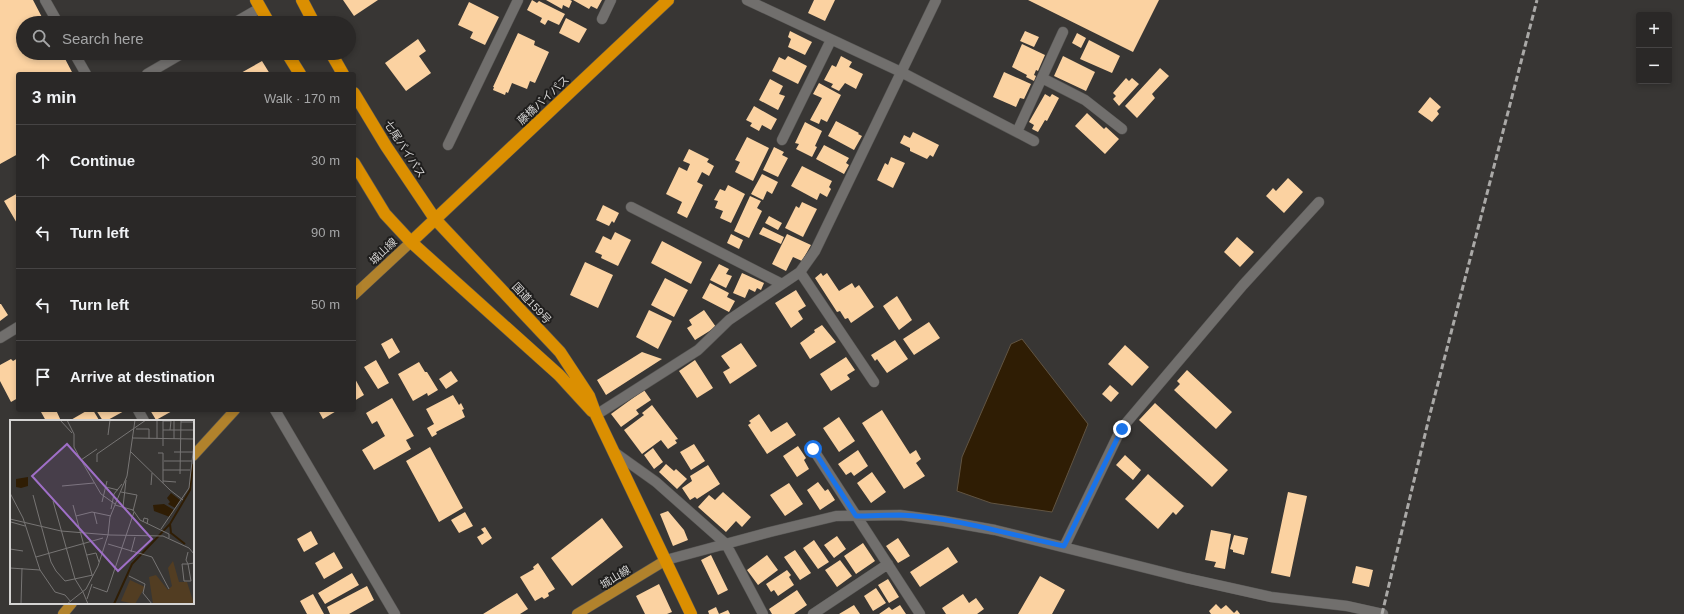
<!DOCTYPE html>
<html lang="en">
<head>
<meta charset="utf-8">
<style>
	:root { --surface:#2a2827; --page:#32302f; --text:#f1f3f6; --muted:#a5a6a7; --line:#464444 }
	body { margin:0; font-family:Helvetica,"Noto Sans JP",sans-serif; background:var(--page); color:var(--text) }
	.controls { position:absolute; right:12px; top:12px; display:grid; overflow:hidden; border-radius:4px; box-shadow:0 2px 6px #0003 }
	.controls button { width:36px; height:36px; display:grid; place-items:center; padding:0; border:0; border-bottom:1px solid var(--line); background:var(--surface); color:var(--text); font:20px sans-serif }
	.stop { position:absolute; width:12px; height:12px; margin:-9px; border:3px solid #1a73e8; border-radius:50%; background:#fff }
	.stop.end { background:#1a73e8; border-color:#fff; box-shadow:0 1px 4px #0008 }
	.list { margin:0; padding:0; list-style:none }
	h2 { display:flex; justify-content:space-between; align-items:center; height:52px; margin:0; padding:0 16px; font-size:17px }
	h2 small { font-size:13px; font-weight:400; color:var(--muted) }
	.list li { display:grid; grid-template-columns:26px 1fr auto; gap:12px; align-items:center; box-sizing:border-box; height:72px; padding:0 16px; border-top:1px solid var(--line) }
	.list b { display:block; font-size:15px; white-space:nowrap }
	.list em { font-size:13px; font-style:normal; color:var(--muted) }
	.icon { flex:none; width:22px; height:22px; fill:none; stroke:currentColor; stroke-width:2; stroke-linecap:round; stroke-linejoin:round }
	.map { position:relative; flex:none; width:1684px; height:614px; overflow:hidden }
	.search { position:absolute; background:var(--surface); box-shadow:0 2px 6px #0003; left:16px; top:16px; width:340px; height:44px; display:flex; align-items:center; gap:10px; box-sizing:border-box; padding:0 14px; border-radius:22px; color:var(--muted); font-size:15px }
	.panel { position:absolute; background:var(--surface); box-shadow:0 2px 6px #0003; left:16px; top:72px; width:340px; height:340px; border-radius:4px }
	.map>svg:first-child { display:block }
	.water { fill:#2f1d04; stroke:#615442 }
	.building { fill:#fbd2a1 }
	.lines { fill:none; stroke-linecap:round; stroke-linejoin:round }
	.minor-casing { stroke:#565553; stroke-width:11 }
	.major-casing { stroke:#565553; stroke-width:11 }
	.highway-casing { stroke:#565553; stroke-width:13 }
	.minor { stroke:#716f6d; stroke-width:10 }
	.major { stroke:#b1822c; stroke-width:10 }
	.highway { stroke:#db8f01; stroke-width:12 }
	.rail { stroke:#aaa9a7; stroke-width:3; stroke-dasharray:6 3; stroke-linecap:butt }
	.route { stroke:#1a73e8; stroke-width:5 }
	.labels { text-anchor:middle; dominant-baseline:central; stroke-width:4; stroke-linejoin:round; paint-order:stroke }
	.street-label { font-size:11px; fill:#d5d4d3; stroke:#1f1e1d }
	.inset-river { fill:none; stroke:#2f1d04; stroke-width:2 }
	.inset-road { fill:none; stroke:#777574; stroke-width:1 }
	.view { fill:#9f6fc7; fill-opacity:0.15; stroke:#9f6fc7; stroke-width:2 }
	.inset-edge { fill:none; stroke:#d5d4d3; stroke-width:2 }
</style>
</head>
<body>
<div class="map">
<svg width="1684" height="614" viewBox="0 0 1684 614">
	<rect width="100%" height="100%" fill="#383634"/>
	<path class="water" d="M1022,339L1088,424L1052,512L991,503L957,491L962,457L1011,344Z"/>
	<path class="building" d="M0,0H33L45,23H23V53H62L73,74H18V154L0,164Z
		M343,0H378L354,16Z
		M532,0L537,3L539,1L565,14L559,25L548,20L545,25L540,22L542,18L527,10Z
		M546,0H570L572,1L569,8L563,5L562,9Z
		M573,0H602L597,9L591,6L589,9Z
		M814,0H835L825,21L808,13Z
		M1028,0H1159L1133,52Z
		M469,2L499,17L485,45L470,38L473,32L458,25Z
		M566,18L587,29L579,43L559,33Z
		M790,31L812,42L805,55L788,47L791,39L788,37Z
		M1025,31L1039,37L1034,47L1020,41Z
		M518,33L535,41L534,45L549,52L535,83L530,81L527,89L512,83L508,93L506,92L505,95L493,90L494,87H493Z
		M1077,33L1086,38L1081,48L1072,43Z
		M418,39L426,51L419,56L431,73L406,91L385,63Z
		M1089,40L1120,56L1112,73L1080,59Z
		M1022,44L1045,55L1038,71L1036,70L1034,75L1036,76L1034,81L1026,77L1027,75L1012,67Z
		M788,56L807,66L798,84L772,71L779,57L785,60Z
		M841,56L852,62L849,67L863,74L856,89L845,83L839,91L831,87L833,84L824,80L832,65L836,67Z
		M1063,56L1095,72L1086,91L1054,76Z
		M262,61L270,74H239Z
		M1160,68L1169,76L1152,94L1155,98L1137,118L1125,106Z
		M1004,72L1031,84L1024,99L1020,98L1016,107L993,97Z
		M1126,78L1129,81L1132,78L1139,84L1119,106L1113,99L1116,96L1113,93Z
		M770,79L783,86L779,94L785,96L778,110L759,100Z
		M819,83L841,95L827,122L821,119L819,124L810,120L822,98L813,94Z
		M1045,94L1050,97L1052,94L1059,98L1047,121L1045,120L1038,132L1032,129L1034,125L1029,122Z
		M1430,97L1441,107L1437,111L1439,114L1432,122L1418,112Z
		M754,106L777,119L771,130L762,125L759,131L750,126L752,123L746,120Z
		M1087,113L1104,129L1106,127L1119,139L1105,154L1075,126Z
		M836,121L859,133L858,134L862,136L854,150L828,136Z
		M805,122L822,131L815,146L817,147L812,157L796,149L799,144L795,143Z
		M913,132L939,145L933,157L930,155L927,159L910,151V148L900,143L904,135L910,138Z
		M747,137L769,148L753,181L735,172L740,162L735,160Z
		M824,145L849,158L846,163L849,165L844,174L816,159Z
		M774,147L784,152L782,155L788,158L778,177L763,170Z
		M689,149L709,159L707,162L714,166L709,176L702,172L697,182L703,185L687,218L677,213L682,202L666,194L679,167L687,171L690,164L683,161Z
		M891,157L905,163L893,188L877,180L885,163L888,165Z
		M802,166L832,181L829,187L831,189L827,197L820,193L817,200L791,186Z
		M762,174L778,182L772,194L767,191L763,200L751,194Z
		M1288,178L1303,192L1284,213L1266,196L1273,188L1276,191Z
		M728,185L745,194L731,223L720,218L723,211L715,208L718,201L714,200L720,189L725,191Z
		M18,193V225L4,201Z
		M750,196L761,201L757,208L762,211L749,238L734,231Z
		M802,202L817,209L803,237L785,228L796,206L799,208Z
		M603,205L619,213L614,223L612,221L609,226L596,220Z
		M769,216L782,223L778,230L765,223Z
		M763,227L784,237L781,244L759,234Z
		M615,232L631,240L618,266L601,258L602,255L595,252L603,236L611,240Z
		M731,234L743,240L739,249L727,243Z
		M787,234L811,245L802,261L793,257L786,271L772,264Z
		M1237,237L1254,252L1240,267L1224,252Z
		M662,241L702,262L691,284L651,263Z
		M585,262L613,275L598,308L570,295Z
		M719,264L729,269L726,274L732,276L726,288L710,280Z
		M742,273L764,283L761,290L757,288L755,292L749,289L745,298L733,293Z
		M821,273L823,276L827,273L839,291L852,283L855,288L859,285L874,307L851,323L848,318L845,319L840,311L837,312L815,278Z
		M665,278L688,290L674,317L651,305Z
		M710,283L729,293L727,297L735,301L729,312L702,298Z
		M796,290L806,306L798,311L803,319L791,328L775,303Z
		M897,296L912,320L899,330L883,306Z
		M0,304H1L8,315L0,321Z
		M649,310L672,321L658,349L636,337Z
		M704,310L716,327L695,340L687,328L692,325L689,320Z
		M929,322L940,338L914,355L903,339Z
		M822,325L836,342L810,359L800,343L815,332L814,330Z
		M392,338L400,352L389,359L381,344Z
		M895,340L908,359L887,373L877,359L875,361L871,355Z
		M741,343L757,366L730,384L723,372L730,368L721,356Z
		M1125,345L1149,367L1132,386L1108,364Z
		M642,352L662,359L606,395L597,380Z
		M846,357L855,370L847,375L850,379L831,391L820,374Z
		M18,358V398L11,402L0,381V365L11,359L13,361Z
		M376,360L389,383L378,389L364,367Z
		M695,360L713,388L697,398L679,371Z
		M419,362L425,372H427L438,390L428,396L427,393L413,401L398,374Z
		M1187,370L1232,412L1216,429L1174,390L1180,384L1177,381Z
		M451,371L458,381L446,389L439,379Z
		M354,377L364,395L354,401Z
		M1110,385L1119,393L1111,402L1102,394Z
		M644,390L651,400L636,410L639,414L621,427L611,414Z
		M453,395L459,405L461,403L464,409L462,410L465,417L436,432L437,434L432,437L427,428L434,424L426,409Z
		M392,398L414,436L406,440L411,449L374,470L362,450L385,436L377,421L372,424L366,413Z
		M1155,403L1228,470L1212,487L1139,420Z
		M652,405L678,439L675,440L677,443L668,449L661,440L642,454L624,430L644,415L642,413Z
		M45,410H56L61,421H46L41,412Z
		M88,410H93L99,420L69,421Z
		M96,410H126L106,421H103Z
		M150,410H174L156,420Z
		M318,410H338L323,419Z
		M882,410L910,454L916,450L921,459L916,463L925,476L904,489L862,423Z
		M759,414L771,432L787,422L796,435L767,454L748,425L751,423L749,421Z
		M839,417L855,441L839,452L823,428Z
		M694,444L705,461L691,470L680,452Z
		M798,446L806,458L804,460L809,469L797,477L783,456Z
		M430,447L463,508L439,522L406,461Z
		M653,448L663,462L654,469L644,455Z
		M858,450L868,466L854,476L851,472L846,475L838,464Z
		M1125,455L1141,470L1133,480L1116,465Z
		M666,464L674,471L676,469L687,479L677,489L659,472Z
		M708,465L720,484L697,499L695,497L690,500L682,488L692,481L690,476Z
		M872,472L886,492L871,503L857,483Z
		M1148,474L1184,506L1176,515L1173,512L1158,529L1125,499Z
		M818,482L825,491L828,489L835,500L820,510L807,490Z
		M789,483L803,504L785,516L770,495Z
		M723,492L751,517L742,527L736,521L726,532L698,507L709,495L715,500Z
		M1288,492L1307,496L1290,577L1271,573Z
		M668,511L684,530L688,540L673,546L660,514Z
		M465,512L473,526L459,533L451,520Z
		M602,518L623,547L572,586L551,558Z
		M485,527L492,538L482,545L477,537L484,533L481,529Z
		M1211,530L1231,534L1225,569L1214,567L1216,562L1205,560Z
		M311,531L318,544L304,552L297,539Z
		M1234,535L1248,538L1244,555L1233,552V550L1230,549Z
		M837,536L846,549L834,558L824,545Z
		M898,538L910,556L898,563L886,546Z
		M814,540L829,562L818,569L803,548Z
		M863,543L875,561L856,574L844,556Z
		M948,547L958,562L920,587L910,572Z
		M795,550L811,573L800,580L784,557Z
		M334,552L343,568L324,579L315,563Z
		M711,555L728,590L718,595L701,560Z
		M767,555L778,570L758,585L747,570Z
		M840,560L852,576L837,587L825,570Z
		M538,563L555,589L548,593L549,596L544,599L542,597L535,601L520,577L534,569L533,567Z
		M1356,566L1373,570L1369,587L1352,583Z
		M787,570L791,575L789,577L794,585L778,596L774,590L771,592L766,584Z
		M352,573L359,585L325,604L318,593Z
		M1040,576L1065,590L1052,614H1018Z
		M888,579L899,597L889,603L878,585Z
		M659,584L672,612L667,614H645L636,596Z
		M367,586L374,600L349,614H330L327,607Z
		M876,588L886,603L873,611L864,596Z
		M797,590L807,605L794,614H772L769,609Z
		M517,593L528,609L520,614H483Z
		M313,594L324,614H307L300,601Z
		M963,594L969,603L976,598L984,609L977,614H946L942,608Z
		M1216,604L1221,609L1226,605L1234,613L1237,610L1240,614H1211L1209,611Z
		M854,605L860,614H839Z
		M900,605L906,614H879L889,607L892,610Z
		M716,607L719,614L728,610L730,614H709L708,611Z"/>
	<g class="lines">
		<defs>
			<path id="minor" d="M45,0L58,23
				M747,0L901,72L1034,141
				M602,19L611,0
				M234,23L260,8
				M74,53L86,74
				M147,74L183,53
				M1042,78L1085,100L1122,129
				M1017,132L1063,32
				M782,140L831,40
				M448,145L518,0
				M631,207L782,284
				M800,272L874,382
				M0,338L18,327
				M138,410L144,421
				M275,410L395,614
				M596,415L698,350L729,320L800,272L815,251L936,0
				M813,449L920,614
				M614,452L656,482L726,544L763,614
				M1064,547L1121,429L1243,285L1319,202
				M666,560L770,532L836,516L900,515L944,521L995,530L1186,578L1271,597L1347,606L1383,614
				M813,614L888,564"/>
			<path id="major" d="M354,295L411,242
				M193,456L235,410
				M63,614L72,603
				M577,614L666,560"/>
			<path id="highway" d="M256,0L269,23
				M302,0L314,23
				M287,53L300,74
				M331,53L343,74
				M354,93L386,146L435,219L560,352L589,396L596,415L691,614
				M354,163L385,214L411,242L559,375L592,411
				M411,242L668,0"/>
		</defs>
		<use href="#minor" class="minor-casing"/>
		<use href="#major" class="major-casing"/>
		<use href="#highway" class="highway-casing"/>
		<use href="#minor" class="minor"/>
		<use href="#major" class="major"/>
		<use href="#highway" class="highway"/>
		<path class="rail" d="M1382,614L1429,418L1537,0"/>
	</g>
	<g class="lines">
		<path class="route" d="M813,449L856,516C871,516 885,515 899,515C955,517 1010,535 1064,546L1122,429"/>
	</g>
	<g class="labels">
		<g class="street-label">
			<text transform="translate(543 100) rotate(-43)">藤橋バイパス</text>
			<text transform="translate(405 149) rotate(57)">七尾バイパス</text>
			<text transform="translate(383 251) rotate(-43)">城山線</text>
			<text transform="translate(532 303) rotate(47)">国道159号</text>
			<text transform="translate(615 577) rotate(-31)">城山線</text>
		</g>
	</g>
	<g transform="translate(10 420)">
		<rect width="184" height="184" fill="#383634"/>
		<path d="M163,141L169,162H177L184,184H143L139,157L146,155L158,170L162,166L158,148ZM120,160L135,167L125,184L111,181Z" fill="#523d22"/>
		<path d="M18,57V66L11,68L6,67V59ZM161,73L170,80L165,88L158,84L160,82L157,78ZM154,84L164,90L160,97L144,91L143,85Z" fill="#2f1d04"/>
		<path class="inset-river" d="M160,104L161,113L175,124M104,184L122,144L160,104L180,70L183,44"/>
		<path class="inset-road" d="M50,0L62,13M57,0L64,14V27L71,40L91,74L105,84M147,0V19M153,1H161L160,10M171,2H184M126,9H139V19M153,10H184M98,15L100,0M123,18L184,19M164,19V1M153,26V0M121,32L160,70L173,80M164,32H183M148,33H153V63M71,40L87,29M154,41H182M87,42V34L136,0M153,50H180M170,54L171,0M153,61L166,62M141,65L142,53M52,66L84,63M96,67L108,70M111,72L127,75L123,91M0,73L13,98L30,150L45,172L55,175L61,182M23,75L41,142L46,151L55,161L83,155M43,81L65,159L73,172M92,82L97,61M63,85L82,155M105,85L123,90L130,100L159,114V118M113,87L116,60M101,89L104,74L112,64M84,92L87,104M66,96L82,92L101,96M0,99L51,111L100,115M1,102L15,106M133,102L134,98L138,99L137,104M151,109L179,68L184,24M100,115L153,116L179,128L184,134M98,124L142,137L159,169M0,129L13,131M121,132L125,117M178,132L176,140L178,144L181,161H174L172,144H178L184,143M77,135L86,133L89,142M26,137L93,118M0,148L30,150M119,156L135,164L133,173L142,184M83,167L97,172L124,92M73,172L78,184M77,179L82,164M11,184L12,148M57,184L76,169L88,146L98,115L100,97L117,56L125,0"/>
		<path class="view" d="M57,24L142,119L108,151L22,56Z"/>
		<rect width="184" height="184" class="inset-edge"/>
	</g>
</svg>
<div class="controls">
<button>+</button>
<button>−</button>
</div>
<div class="stop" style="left:813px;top:449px"></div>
<div class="stop end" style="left:1122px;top:429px"></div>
<div class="search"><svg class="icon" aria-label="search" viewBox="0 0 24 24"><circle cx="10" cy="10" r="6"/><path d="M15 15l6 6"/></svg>Search here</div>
<section class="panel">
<h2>3 min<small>Walk · 170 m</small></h2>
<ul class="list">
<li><svg class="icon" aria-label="ahead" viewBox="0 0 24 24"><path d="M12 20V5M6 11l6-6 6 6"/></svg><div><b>Continue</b></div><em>30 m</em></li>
<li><svg class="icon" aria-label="left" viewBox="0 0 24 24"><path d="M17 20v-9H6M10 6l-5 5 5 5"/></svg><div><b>Turn left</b></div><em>90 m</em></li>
<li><svg class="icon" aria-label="left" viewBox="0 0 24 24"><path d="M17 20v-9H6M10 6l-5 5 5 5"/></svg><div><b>Turn left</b></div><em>50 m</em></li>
<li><svg class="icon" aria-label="arrive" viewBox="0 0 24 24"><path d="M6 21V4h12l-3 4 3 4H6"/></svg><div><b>Arrive at destination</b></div></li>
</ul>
</section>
</div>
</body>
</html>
